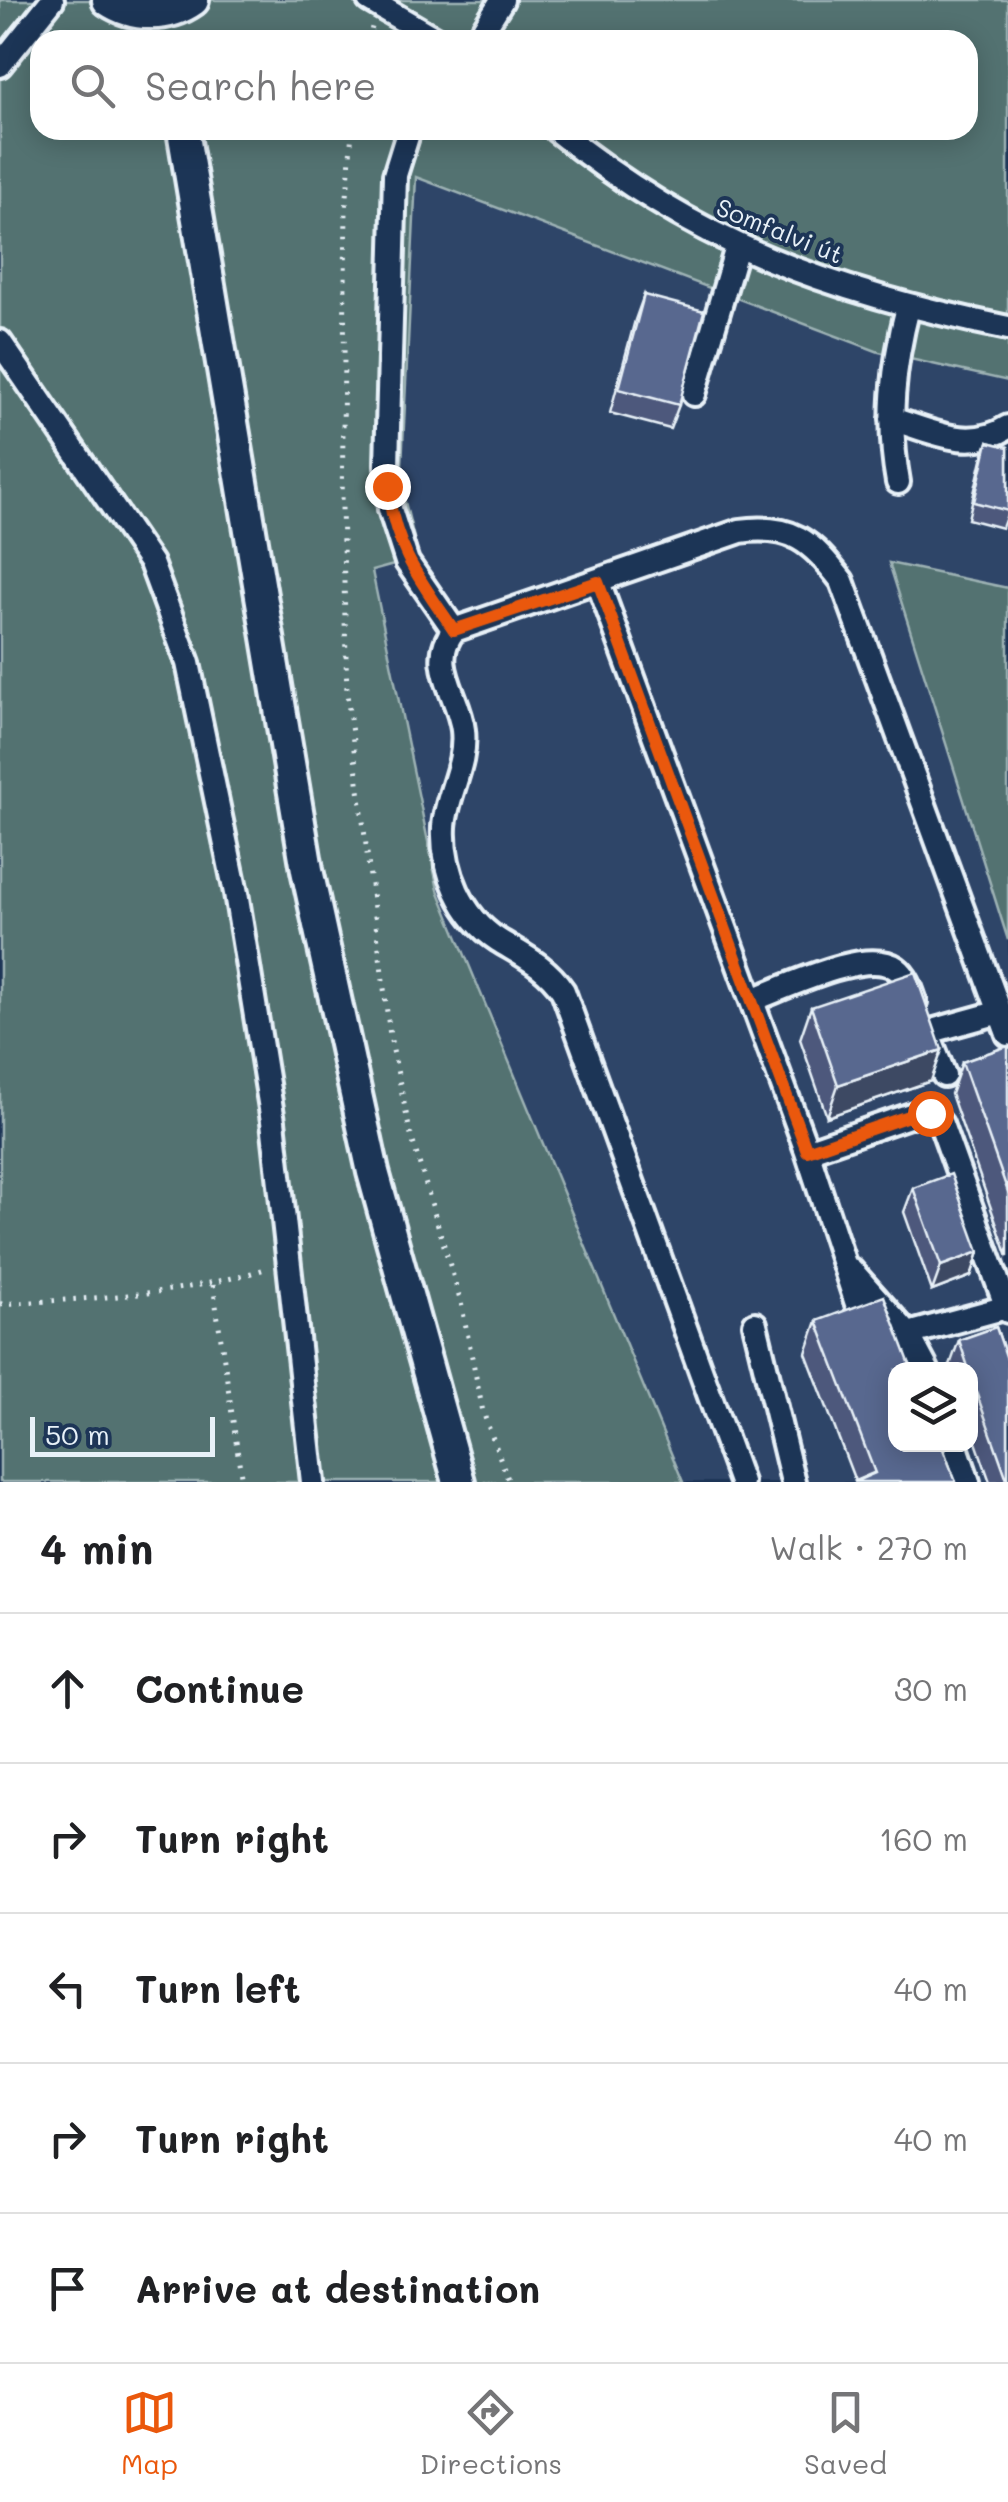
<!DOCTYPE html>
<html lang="en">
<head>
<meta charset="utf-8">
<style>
	:root { --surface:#fff; --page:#f2f2f2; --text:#202124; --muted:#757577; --line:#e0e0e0; --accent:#ea580c }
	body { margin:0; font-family:Mali,sans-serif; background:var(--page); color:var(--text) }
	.controls { position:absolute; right:30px; bottom:30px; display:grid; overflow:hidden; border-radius:20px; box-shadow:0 5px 25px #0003 }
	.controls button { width:90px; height:90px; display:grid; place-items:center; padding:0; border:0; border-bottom:2px solid var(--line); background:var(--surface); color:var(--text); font:50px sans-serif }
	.scale { position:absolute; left:30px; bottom:25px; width:185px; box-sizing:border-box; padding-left:10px; border:5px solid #e8f1f8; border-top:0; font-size:28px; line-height:35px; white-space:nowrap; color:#e8f1f8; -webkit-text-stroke:8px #1d3557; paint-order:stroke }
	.stop { position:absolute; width:30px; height:30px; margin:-22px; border:8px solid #ea580c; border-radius:50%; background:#fff }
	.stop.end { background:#ea580c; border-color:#fff; box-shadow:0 2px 10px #0008 }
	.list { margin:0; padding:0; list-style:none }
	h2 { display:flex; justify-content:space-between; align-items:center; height:130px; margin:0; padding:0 40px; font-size:42px }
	h2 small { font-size:32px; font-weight:400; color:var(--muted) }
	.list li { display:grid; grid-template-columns:65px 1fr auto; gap:30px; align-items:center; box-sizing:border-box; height:150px; padding:0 40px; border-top:2px solid var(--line) }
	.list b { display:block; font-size:38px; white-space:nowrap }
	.list em { font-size:32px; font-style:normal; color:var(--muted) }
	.icon { flex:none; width:55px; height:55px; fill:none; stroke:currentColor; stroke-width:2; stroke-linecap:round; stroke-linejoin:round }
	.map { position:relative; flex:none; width:1008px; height:1482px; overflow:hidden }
	.search { position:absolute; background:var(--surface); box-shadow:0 5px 25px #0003; left:30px; right:30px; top:30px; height:110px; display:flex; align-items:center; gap:25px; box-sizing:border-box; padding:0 35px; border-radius:30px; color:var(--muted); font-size:38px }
	.sheet { height:880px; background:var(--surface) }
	nav { display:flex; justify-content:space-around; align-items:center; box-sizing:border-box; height:140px; border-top:2px solid var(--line); background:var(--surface); font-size:28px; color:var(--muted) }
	nav a { display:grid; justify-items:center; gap:5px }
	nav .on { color:var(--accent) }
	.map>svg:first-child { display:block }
	.built { fill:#2f4468; fill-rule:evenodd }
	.green { fill:#527271; stroke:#9db2b4; stroke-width:2.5; fill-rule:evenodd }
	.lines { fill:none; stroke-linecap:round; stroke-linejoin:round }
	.minor-casing { stroke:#e8f1f8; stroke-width:30 }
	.major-casing { stroke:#e8f1f8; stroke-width:38 }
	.path { stroke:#e8f1f8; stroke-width:5; stroke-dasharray:2.5 8; stroke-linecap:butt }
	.minor { stroke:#1d3557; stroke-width:22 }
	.major { stroke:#1d3557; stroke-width:30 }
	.wall { fill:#4d597b; stroke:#e8f1f8; stroke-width:2.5 }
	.shaded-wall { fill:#3e4864; stroke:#e8f1f8; stroke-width:2.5 }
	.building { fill:#59678f; stroke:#e8f1f8; stroke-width:2.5 }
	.route { stroke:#ea580c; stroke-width:12 }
	.labels { text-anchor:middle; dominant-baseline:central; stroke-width:8; stroke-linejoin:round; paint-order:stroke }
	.street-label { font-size:25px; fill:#e8f1f8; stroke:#1d3557 }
</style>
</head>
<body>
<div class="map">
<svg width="1008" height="1482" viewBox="0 0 1008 1482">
	<rect width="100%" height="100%" fill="#1d3557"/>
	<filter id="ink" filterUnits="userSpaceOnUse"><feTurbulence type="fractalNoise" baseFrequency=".01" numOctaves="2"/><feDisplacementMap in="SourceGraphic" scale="20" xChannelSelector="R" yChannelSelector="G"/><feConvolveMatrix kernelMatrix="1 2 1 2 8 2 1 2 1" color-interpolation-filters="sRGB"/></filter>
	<g filter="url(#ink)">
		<path class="built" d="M416,176L878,352L1008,381V1482H683L438,890L372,570L419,557L401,486ZM896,1370H970V1444H896Z"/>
		<path class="green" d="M0,0H1008V381L879,352L416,177L401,486L419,558L372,571L438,890L683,1482H0ZM40,40H968V130H40Z
			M889,563L1008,588V940Z"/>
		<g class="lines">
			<defs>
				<path id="minor" d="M369,0L437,40
					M477,40L502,0
					M0,65L52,0
					M409,130L395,175L387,465L390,509L407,562L454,630L740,531C792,524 811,541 842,581L1008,1034
					M556,130C698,245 831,292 1008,328
					M0,342L151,563L188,663L236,893L273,1121L313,1482
					M694,394L737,247
					M892,419C931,431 970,452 1008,427
					M898,482C887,422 893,366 908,307
					M598,582L807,1151L863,1322
					M454,630C427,663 459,695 463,730C467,765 446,795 444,827C442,870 462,917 498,940C524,956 546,966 563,991L741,1482
					M752,1000C785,988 866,947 896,968C907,976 911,990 915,1002
					M927,1032L944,1075
					M928,1032L1000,1012
					M807,1151L914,1114L930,1113L941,1124L1008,1311
					M851,1270L908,1334L927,1370
					M755,1324L793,1482
					M908,1334L1007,1307
					M955,1444L968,1482"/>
				<path id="major" d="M108,0C133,17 168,18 193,0
					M183,130L307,870L373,1172L459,1482"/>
			</defs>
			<use href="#minor" class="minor-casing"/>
			<use href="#major" class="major-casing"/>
			<path class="path" d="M369,40L372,27
				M352,130L346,210L342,507L347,694L390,1036L410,1132L461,1302L483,1412L509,1482
				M213,1285L242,1482
				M0,1304C92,1298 180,1296 268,1268"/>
			<use href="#minor" class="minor"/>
			<use href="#major" class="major"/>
		</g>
		<path class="wall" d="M644,295L679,405L670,429L610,413L635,320Z
			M988,442L1008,447V512L1002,528L968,519L982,459Z
			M811,1007L931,1081L827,1117L800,1039Z
			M1008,1046V1257L951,1094L962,1062Z
			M913,1188L979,1252L971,1276L932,1291L904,1212Z
			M817,1321L941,1444L855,1481L806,1353Z
			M996,1327L1008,1362V1482H990L970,1425V1370H951L950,1365L959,1340Z"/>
		<path class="shaded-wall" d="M942,1050L931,1081L827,1117L838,1085Z
			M979,1252L971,1276L932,1291L941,1266Z"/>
		<path class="building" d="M644,295L704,311L679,405L619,389Z
			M988,442L1008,447V511L974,502Z
			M915,972L942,1050L838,1085L811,1007Z
			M1008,1046V1192L962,1062Z
			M951,1174L979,1252L941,1266L913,1188Z
			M884,1296L912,1370H896V1444H941L956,1482H854L875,1473L817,1321Z
			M996,1327L1008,1362V1482L970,1375V1370H969L959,1340Z"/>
	</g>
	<g class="lines" filter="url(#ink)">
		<path class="route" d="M387,486C395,549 419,579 454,630L598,582L807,1151L914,1114L930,1113"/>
	</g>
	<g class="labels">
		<g class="street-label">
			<text transform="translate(780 230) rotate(22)">Somfalvi út</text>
		</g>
	</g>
</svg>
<div class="controls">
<button><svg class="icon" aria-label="layers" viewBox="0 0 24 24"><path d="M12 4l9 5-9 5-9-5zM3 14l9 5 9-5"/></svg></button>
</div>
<div class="scale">50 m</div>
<div class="stop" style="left:930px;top:1113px"></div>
<div class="stop end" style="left:387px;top:486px"></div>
<div class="search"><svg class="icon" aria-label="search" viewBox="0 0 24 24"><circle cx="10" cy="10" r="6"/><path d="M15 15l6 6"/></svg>Search here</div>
</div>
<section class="sheet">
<h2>4 min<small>Walk · 270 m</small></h2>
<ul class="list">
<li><svg class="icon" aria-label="ahead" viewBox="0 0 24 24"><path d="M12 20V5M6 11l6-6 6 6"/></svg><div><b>Continue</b></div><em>30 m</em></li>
<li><svg class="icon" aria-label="right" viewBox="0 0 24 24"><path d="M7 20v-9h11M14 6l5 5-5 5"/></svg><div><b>Turn right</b></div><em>160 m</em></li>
<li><svg class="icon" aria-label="left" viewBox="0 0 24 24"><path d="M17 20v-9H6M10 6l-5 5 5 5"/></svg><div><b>Turn left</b></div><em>40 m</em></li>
<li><svg class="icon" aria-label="right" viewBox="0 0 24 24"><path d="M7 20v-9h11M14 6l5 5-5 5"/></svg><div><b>Turn right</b></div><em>40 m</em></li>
<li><svg class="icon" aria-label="arrive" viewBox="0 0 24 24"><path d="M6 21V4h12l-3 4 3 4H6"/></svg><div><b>Arrive at destination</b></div></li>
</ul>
</section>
<nav>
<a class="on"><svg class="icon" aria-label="map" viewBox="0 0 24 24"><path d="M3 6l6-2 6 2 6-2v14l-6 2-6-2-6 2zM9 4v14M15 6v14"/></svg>Map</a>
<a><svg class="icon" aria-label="directions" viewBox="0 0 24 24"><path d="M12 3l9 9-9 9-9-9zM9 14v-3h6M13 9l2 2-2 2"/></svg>Directions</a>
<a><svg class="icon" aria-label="saved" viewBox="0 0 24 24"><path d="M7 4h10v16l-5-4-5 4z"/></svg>Saved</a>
</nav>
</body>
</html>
